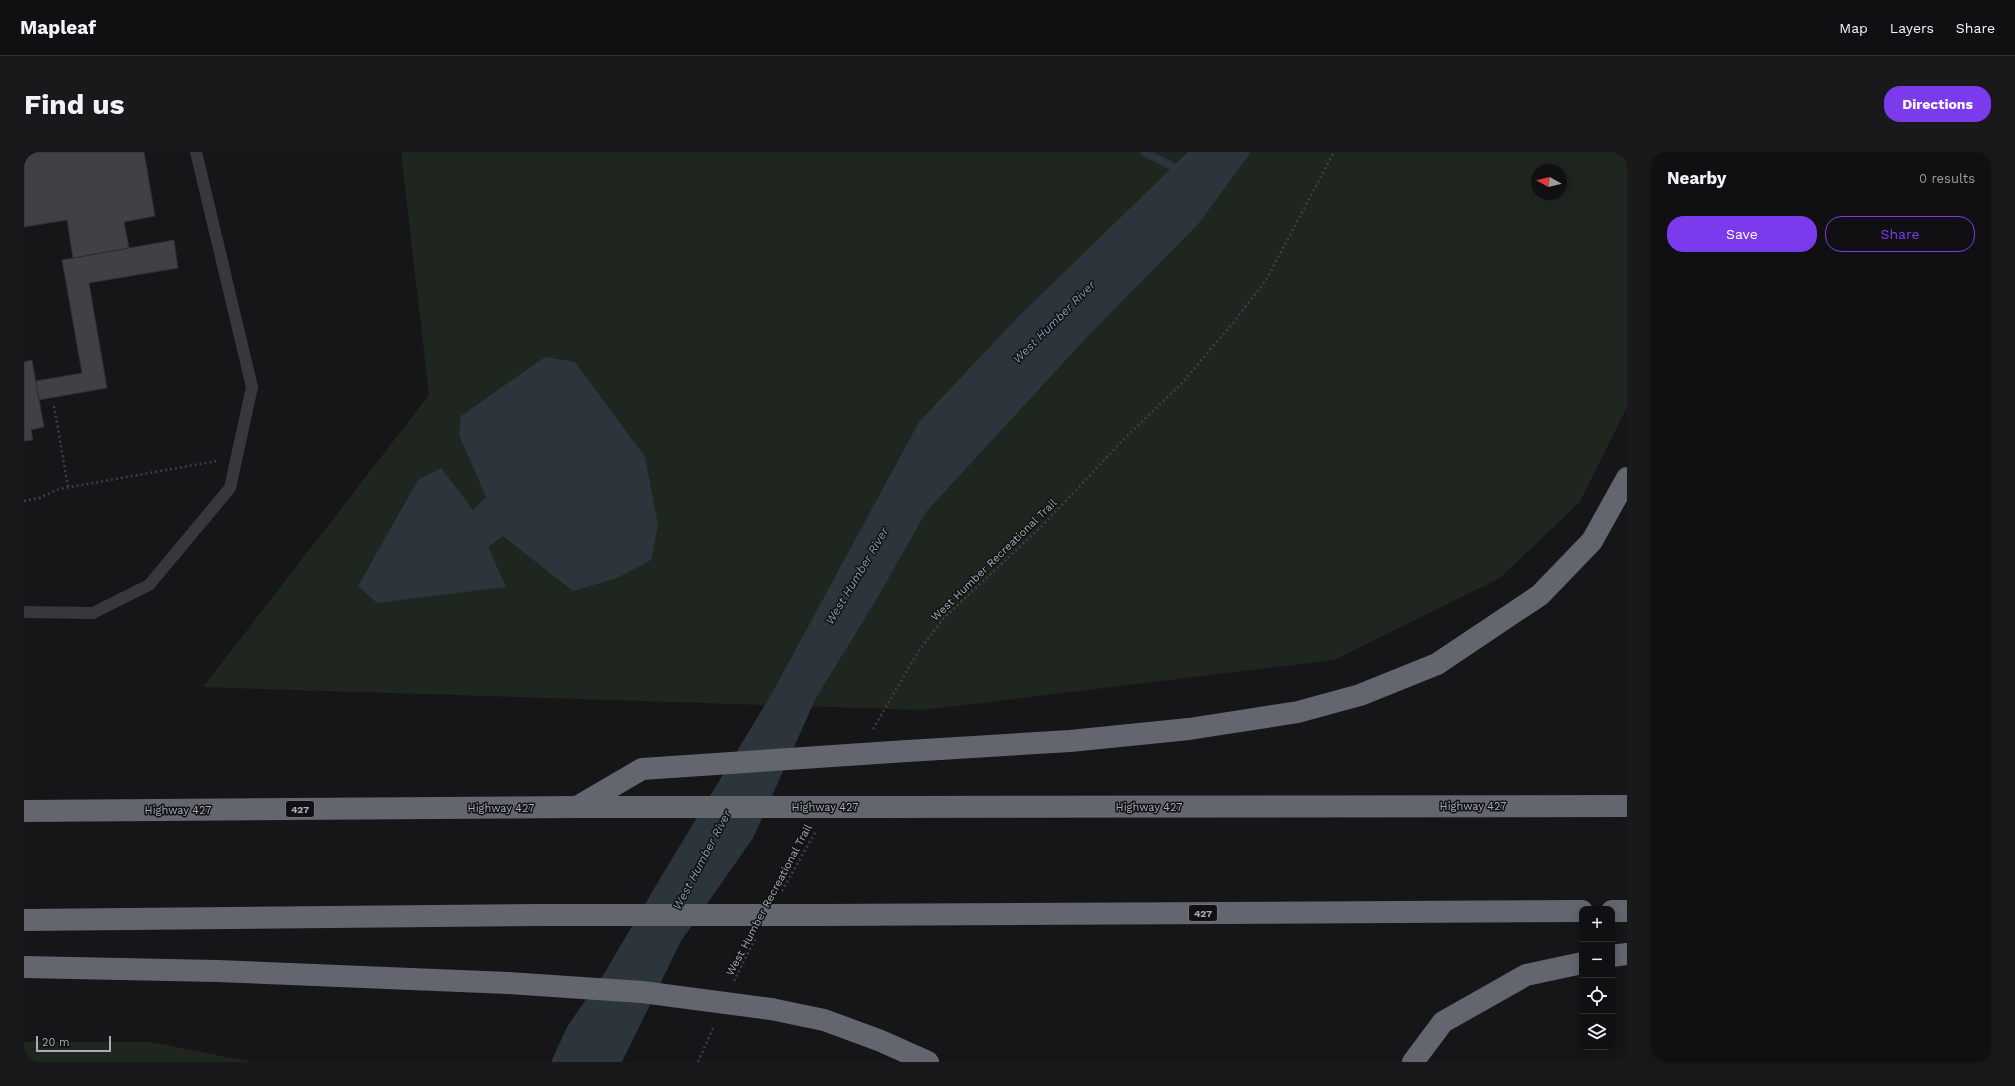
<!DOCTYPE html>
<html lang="en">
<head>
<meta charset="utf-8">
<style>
	:root { --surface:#101012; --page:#19191b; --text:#f1f3f6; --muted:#9c9d9f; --line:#303032; --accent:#7c3aed }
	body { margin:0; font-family:"Work Sans",sans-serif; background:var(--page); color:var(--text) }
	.controls { position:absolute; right:12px; bottom:12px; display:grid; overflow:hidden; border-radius:8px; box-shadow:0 2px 10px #0003 }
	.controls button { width:36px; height:36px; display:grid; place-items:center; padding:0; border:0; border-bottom:1px solid var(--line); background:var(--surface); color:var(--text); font:20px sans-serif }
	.compass { position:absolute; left:1507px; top:12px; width:36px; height:36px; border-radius:50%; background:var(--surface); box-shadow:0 2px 10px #0003; rotate:278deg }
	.scale { position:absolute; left:12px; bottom:10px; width:75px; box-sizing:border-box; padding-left:4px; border:2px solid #a8adb8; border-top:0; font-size:11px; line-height:14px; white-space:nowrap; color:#a8adb8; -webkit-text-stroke:3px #111113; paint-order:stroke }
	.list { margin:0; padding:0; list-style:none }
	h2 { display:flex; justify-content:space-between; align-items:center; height:52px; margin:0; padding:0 16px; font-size:17px }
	h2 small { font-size:13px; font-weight:400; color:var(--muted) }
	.actions { display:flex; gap:8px; padding:12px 16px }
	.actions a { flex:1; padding:9px 0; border:1px solid var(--accent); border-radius:16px; text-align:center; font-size:14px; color:var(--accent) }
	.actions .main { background:var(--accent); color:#fff }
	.icon { flex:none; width:22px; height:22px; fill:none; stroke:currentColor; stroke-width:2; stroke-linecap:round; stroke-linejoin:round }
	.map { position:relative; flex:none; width:1603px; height:910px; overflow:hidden; border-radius:16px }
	header { display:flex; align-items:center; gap:24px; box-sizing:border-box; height:56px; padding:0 20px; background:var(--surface); border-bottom:1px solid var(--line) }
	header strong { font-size:19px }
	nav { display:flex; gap:22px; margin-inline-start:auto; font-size:14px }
	.intro { display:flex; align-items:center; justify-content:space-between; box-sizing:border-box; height:96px; padding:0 24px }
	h1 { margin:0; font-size:28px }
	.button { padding:10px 18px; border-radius:16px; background:var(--accent); color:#fff; font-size:14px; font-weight:700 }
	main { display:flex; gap:24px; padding:0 24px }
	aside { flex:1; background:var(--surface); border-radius:16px; box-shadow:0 2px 10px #0003 }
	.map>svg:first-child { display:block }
	.green { fill:#1e261f; fill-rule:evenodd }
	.water { fill:#2c353c }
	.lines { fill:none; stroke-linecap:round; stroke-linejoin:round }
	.stream { stroke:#2c353c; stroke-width:8 }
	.building { fill:#404145; stroke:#303034 }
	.path { stroke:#3d3f44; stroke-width:2.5; stroke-dasharray:2 3; stroke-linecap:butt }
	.lane { stroke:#37383d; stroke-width:12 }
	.highway { stroke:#63666e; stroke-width:22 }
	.highway-bridge { stroke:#63666e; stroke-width:22 }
	.labels { text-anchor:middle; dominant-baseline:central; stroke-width:3; stroke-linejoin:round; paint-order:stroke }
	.shield { fill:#111113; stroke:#7b7e86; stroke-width:1 }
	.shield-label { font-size:10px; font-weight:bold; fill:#a8adb8 }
	.street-label { font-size:11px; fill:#a8adb8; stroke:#111113 }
	.water-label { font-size:12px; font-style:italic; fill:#7f9bb3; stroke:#111113 }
</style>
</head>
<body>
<header>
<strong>Mapleaf</strong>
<nav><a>Map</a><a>Layers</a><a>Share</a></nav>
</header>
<div class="intro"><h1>Find us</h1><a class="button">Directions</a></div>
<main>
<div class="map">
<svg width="1603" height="910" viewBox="0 0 1603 910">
	<rect width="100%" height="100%" fill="#161618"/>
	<path class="green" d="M377,0H1603V255L1556,350L1476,426L1310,508L899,558L179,535L405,243ZM1513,18H1537V42H1513Z
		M0,890H126L229,910H0Z"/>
	<path class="water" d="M1164,0H1227L1175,71L1062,186L902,360L855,443L792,546L729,686L657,789L598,910H527L543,875L581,820L640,720L747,543L895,270L994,165Z
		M521,205L551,210L621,305L634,373L627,408L593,426L549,439L479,384L464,395L482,435L353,451L334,434L394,328L417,316L449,358L462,345L435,283L437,264Z"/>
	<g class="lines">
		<path class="stream" d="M1120,0L1158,19"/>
	</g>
	<path class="building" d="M0,0H120L131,64L100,70L105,96L49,106L43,68L0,75Z
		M150,88L154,116L65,131L83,236L15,248L12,229L58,221L38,108Z
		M8,208L20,275L7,278L9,288L0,289V210Z"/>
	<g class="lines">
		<path class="path" d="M30,254L44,335
			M0,349L15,346L35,337L193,309
			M849,577L894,500L919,467L1020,372L1100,287L1158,231L1209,171L1242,128L1310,0
			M758,739L792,679
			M710,829L731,787
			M674,910L690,874"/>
		<path class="lane" d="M0,460L69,461L125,433L206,336L228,235L172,0"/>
		<path class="highway" d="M883,599L1046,589L1165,577L1274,560L1336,543L1413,512L1516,443L1568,389L1603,326
			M861,655L1603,654
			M0,659L553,655
			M1588,759H1603
			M800,763L1558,759
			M0,768L517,763
			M1588,804L1603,802
			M0,815L193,819L484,831
			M747,857L800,868L857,889L904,910
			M1389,910L1419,870L1502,823L1558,811"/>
		<path class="highway-bridge" d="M553,655L618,617L883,599
			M554,655H861
			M517,763H800
			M484,831L618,840L747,857"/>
	</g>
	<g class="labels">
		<g class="shield">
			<rect x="262" y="649" width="28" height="16" rx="3"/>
			<rect x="1165" y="753" width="28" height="16" rx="3"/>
		</g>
		<g class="shield-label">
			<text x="276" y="657">427</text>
			<text x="1179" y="761">427</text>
		</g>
		<g class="street-label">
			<text transform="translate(970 408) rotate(-44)">West Humber Recreational Trail</text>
			<text x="1449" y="654">Highway 427</text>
			<text x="801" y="655">Highway 427</text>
			<text x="1125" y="655">Highway 427</text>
			<text x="477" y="656">Highway 427</text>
			<text x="154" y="658">Highway 427</text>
			<text transform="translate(745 748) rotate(-62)">West Humber Recreational Trail</text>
		</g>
		<g class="water-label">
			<text transform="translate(1030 170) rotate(-45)">West Humber River</text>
			<text transform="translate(833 424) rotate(-59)">West Humber River</text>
			<text transform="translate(678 708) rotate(-62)">West Humber River</text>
		</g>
	</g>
</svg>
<div class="controls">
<button>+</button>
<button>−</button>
<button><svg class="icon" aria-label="locate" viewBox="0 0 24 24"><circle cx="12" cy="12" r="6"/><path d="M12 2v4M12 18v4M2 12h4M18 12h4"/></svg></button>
<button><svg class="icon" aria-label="layers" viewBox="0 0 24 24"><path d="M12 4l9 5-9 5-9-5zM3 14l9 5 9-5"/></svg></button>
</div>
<svg class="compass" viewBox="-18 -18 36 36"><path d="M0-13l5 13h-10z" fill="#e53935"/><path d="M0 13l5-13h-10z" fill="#9c9d9f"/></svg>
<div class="scale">20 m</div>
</div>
<aside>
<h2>Nearby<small>0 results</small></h2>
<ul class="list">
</ul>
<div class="actions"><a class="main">Save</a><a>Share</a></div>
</aside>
</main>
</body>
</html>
